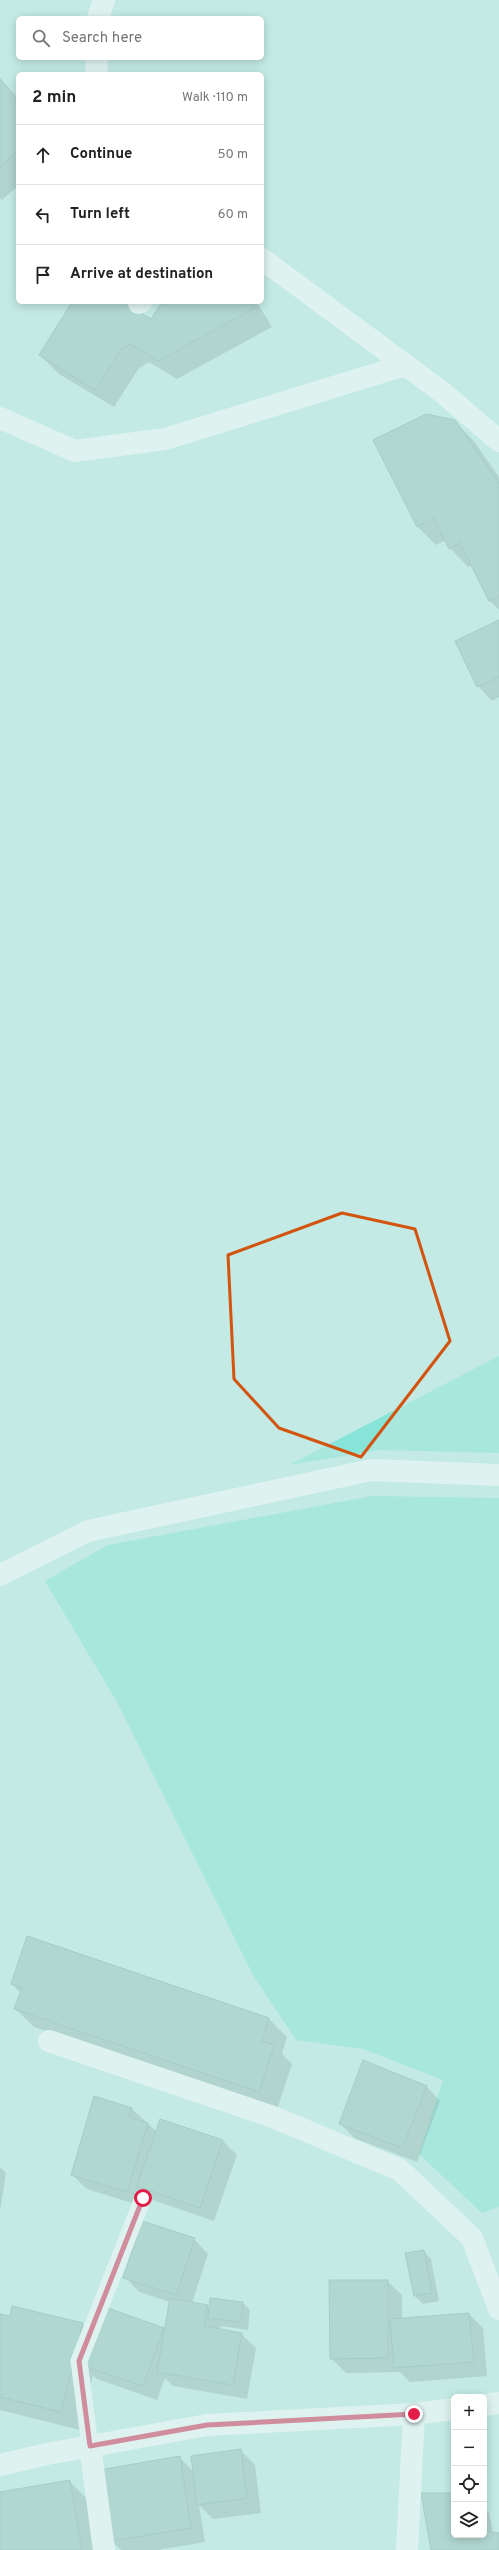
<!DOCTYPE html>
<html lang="en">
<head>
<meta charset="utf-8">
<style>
	:root { --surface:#fff; --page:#f6f6f6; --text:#222; --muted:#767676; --line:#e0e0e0 }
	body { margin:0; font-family:Overpass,sans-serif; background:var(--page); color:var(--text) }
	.controls { position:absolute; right:12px; bottom:12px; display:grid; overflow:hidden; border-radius:6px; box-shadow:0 2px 10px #0003 }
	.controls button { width:36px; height:36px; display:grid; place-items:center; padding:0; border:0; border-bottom:1px solid var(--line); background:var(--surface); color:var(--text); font:20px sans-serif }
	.stop { position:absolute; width:12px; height:12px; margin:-9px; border:3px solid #e11d48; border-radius:50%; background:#fff }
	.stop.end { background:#e11d48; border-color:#fff; box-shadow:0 1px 4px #0008 }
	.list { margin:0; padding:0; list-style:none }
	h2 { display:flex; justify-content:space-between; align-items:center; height:52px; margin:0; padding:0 16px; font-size:17px }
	h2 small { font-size:13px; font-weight:400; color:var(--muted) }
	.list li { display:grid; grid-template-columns:26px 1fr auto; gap:12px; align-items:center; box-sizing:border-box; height:60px; padding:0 16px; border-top:1px solid var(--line) }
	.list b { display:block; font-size:15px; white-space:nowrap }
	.list em { font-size:13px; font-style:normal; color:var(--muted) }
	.icon { flex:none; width:22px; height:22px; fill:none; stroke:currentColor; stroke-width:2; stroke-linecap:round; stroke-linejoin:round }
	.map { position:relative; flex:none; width:499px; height:2550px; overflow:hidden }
	.search { position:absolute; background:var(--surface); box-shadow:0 2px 10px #0003; left:16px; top:16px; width:248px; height:44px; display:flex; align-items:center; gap:10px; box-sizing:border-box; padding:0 14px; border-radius:6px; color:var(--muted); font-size:15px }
	.panel { position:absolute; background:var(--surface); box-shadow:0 2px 10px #0003; left:16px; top:72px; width:248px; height:232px; border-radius:6px }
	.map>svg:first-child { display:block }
	.green { fill:#86e4d8 }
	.shadow { fill:#0003 }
	.building { fill:#9cc1bb; stroke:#84a9a3 }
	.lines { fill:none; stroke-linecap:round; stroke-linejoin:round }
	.service { stroke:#fff; stroke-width:17 }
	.minor { stroke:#fff; stroke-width:22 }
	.route { stroke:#e11d48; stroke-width:5 }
	.marked { fill:none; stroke:#d3540e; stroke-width:3; stroke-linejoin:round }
</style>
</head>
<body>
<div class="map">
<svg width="499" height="2550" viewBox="0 0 499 2550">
	<rect width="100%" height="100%" fill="#c3eae4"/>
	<path class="green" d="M499,1356V1453L380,1450L289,1465Z
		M372,1496L499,1498V2207L482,2213L419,2154L443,2080L363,2049L296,2040L253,1975L117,1702L45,1581L108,1545Z"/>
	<path class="shadow" d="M0,78L18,99V186L2,200L0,198Z
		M73,302H122L152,320L163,302H257L272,327L177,379L149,362L139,368L114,407L59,374L40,355Z
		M454,421L473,440L499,477V610L489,600L472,565L468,567L450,548L446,540L436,545L417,526Z
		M499,621V697L492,701L478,686Z
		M12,1984L269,2019L287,2037L282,2054L292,2064L277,2110L34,2027L16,2009L21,1993Z
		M426,2086L440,2101L417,2162L354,2138L340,2123Z
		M132,2109L157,2132L223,2141L237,2155L214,2221L153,2200L146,2193L142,2206L87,2189L72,2175Z
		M0,2167L6,2173L0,2211Z
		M194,2239L208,2254L192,2303L207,2306L210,2309L243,2303L250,2310L248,2330L221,2326L220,2330L241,2334L256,2348L247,2399L173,2386L165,2378L157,2400L97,2379L93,2375L80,2430L0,2410V2315L82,2324L93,2335L165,2330L170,2302L139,2292L125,2277Z
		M423,2251L431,2259L439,2301L423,2304L415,2296L407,2254Z
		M387,2281L402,2295V2319L469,2314L483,2328L487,2376L410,2382L400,2372L346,2373L331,2358Z
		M240,2450L255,2465L261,2513L213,2519L199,2505L205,2542L158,2550H121L112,2541L179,2457L194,2472Z
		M69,2481L88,2500L96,2550H0V2493Z
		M454,2494V2535H484V2507L489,2512L493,2533L499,2534V2550H432Z"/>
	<path class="building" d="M0,79L18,100V151L0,167Z
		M72,302H124L151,319L162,302H250L254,308L158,361L130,344L121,349L95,390L39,355Z
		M426,414L455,420L499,483V596L489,601L460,543L449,549L434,518L417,527L373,440Z
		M499,620V677L477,687L455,641Z
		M27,1936L269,2018L262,2041L274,2045L259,2092L14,2009L22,1988L11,1984Z
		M363,2060L427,2086L402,2148L339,2124Z
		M94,2096L132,2108L129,2117L148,2123L127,2192L71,2175Z
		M160,2119L223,2140L200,2208L137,2186Z
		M142,2221L195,2238L176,2295L123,2278Z
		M424,2250L432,2293L414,2296L405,2253Z
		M329,2280H388V2358L330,2359Z
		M170,2298L208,2305L204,2326L242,2333L233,2385L157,2372Z
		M210,2298L243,2302L241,2322L208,2318Z
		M12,2306L83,2323L61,2412L0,2397V2314L10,2316Z
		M102,2306L164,2328L143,2386L81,2365Z
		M469,2313L474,2362L394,2368L390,2319Z
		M241,2449L247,2498L197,2505L191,2456Z
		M180,2456L191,2528L111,2541L99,2470Z
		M70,2480L82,2550H0V2492Z
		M421,2493H454V2535H484V2531L499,2533V2550H431Z"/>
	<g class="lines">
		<path class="service" d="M90,2446L79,2361L143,2198"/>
		<path class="minor" d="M98,18L104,0
			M96,58L97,74
			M262,259L442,392L499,441
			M139,303L141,302
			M0,418L75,451L165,439L405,365
			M0,1575L88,1531L371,1470L499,1475
			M49,2041L273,2117L400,2170L472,2238L499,2309
			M484,2405L499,2403
			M90,2446L104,2550
			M0,2465L47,2454L207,2425L414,2414L454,2409
			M407,2550L414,2414"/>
	</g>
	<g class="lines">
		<path class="route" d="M143,2198L79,2361L90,2446L207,2425L414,2414"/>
	</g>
	<path d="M0 0H499V2550H0ZM342,1213L415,1229L450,1341L361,1457L279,1428L234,1379L228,1255Z" fill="#c3eae4" fill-opacity=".55" fill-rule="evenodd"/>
	<path class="marked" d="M342,1213L415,1229L450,1341L361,1457L279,1428L234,1379L228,1255Z"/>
</svg>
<div class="controls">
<button>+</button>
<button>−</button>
<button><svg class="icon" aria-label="locate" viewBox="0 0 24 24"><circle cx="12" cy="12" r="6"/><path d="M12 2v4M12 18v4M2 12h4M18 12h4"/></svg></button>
<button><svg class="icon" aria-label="layers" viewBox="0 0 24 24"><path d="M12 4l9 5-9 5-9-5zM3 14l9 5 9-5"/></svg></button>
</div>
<div class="stop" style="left:143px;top:2198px"></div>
<div class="stop end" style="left:414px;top:2414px"></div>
<div class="search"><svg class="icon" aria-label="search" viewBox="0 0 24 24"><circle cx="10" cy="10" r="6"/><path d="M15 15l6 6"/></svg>Search here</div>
<section class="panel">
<h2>2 min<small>Walk · 110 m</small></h2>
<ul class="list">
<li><svg class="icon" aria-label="ahead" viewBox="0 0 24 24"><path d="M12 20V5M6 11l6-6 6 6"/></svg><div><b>Continue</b></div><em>50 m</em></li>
<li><svg class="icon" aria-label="left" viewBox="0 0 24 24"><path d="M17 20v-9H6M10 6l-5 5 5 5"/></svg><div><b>Turn left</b></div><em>60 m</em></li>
<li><svg class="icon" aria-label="arrive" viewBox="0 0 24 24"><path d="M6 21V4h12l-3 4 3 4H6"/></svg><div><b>Arrive at destination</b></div></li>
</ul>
</section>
</div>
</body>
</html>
